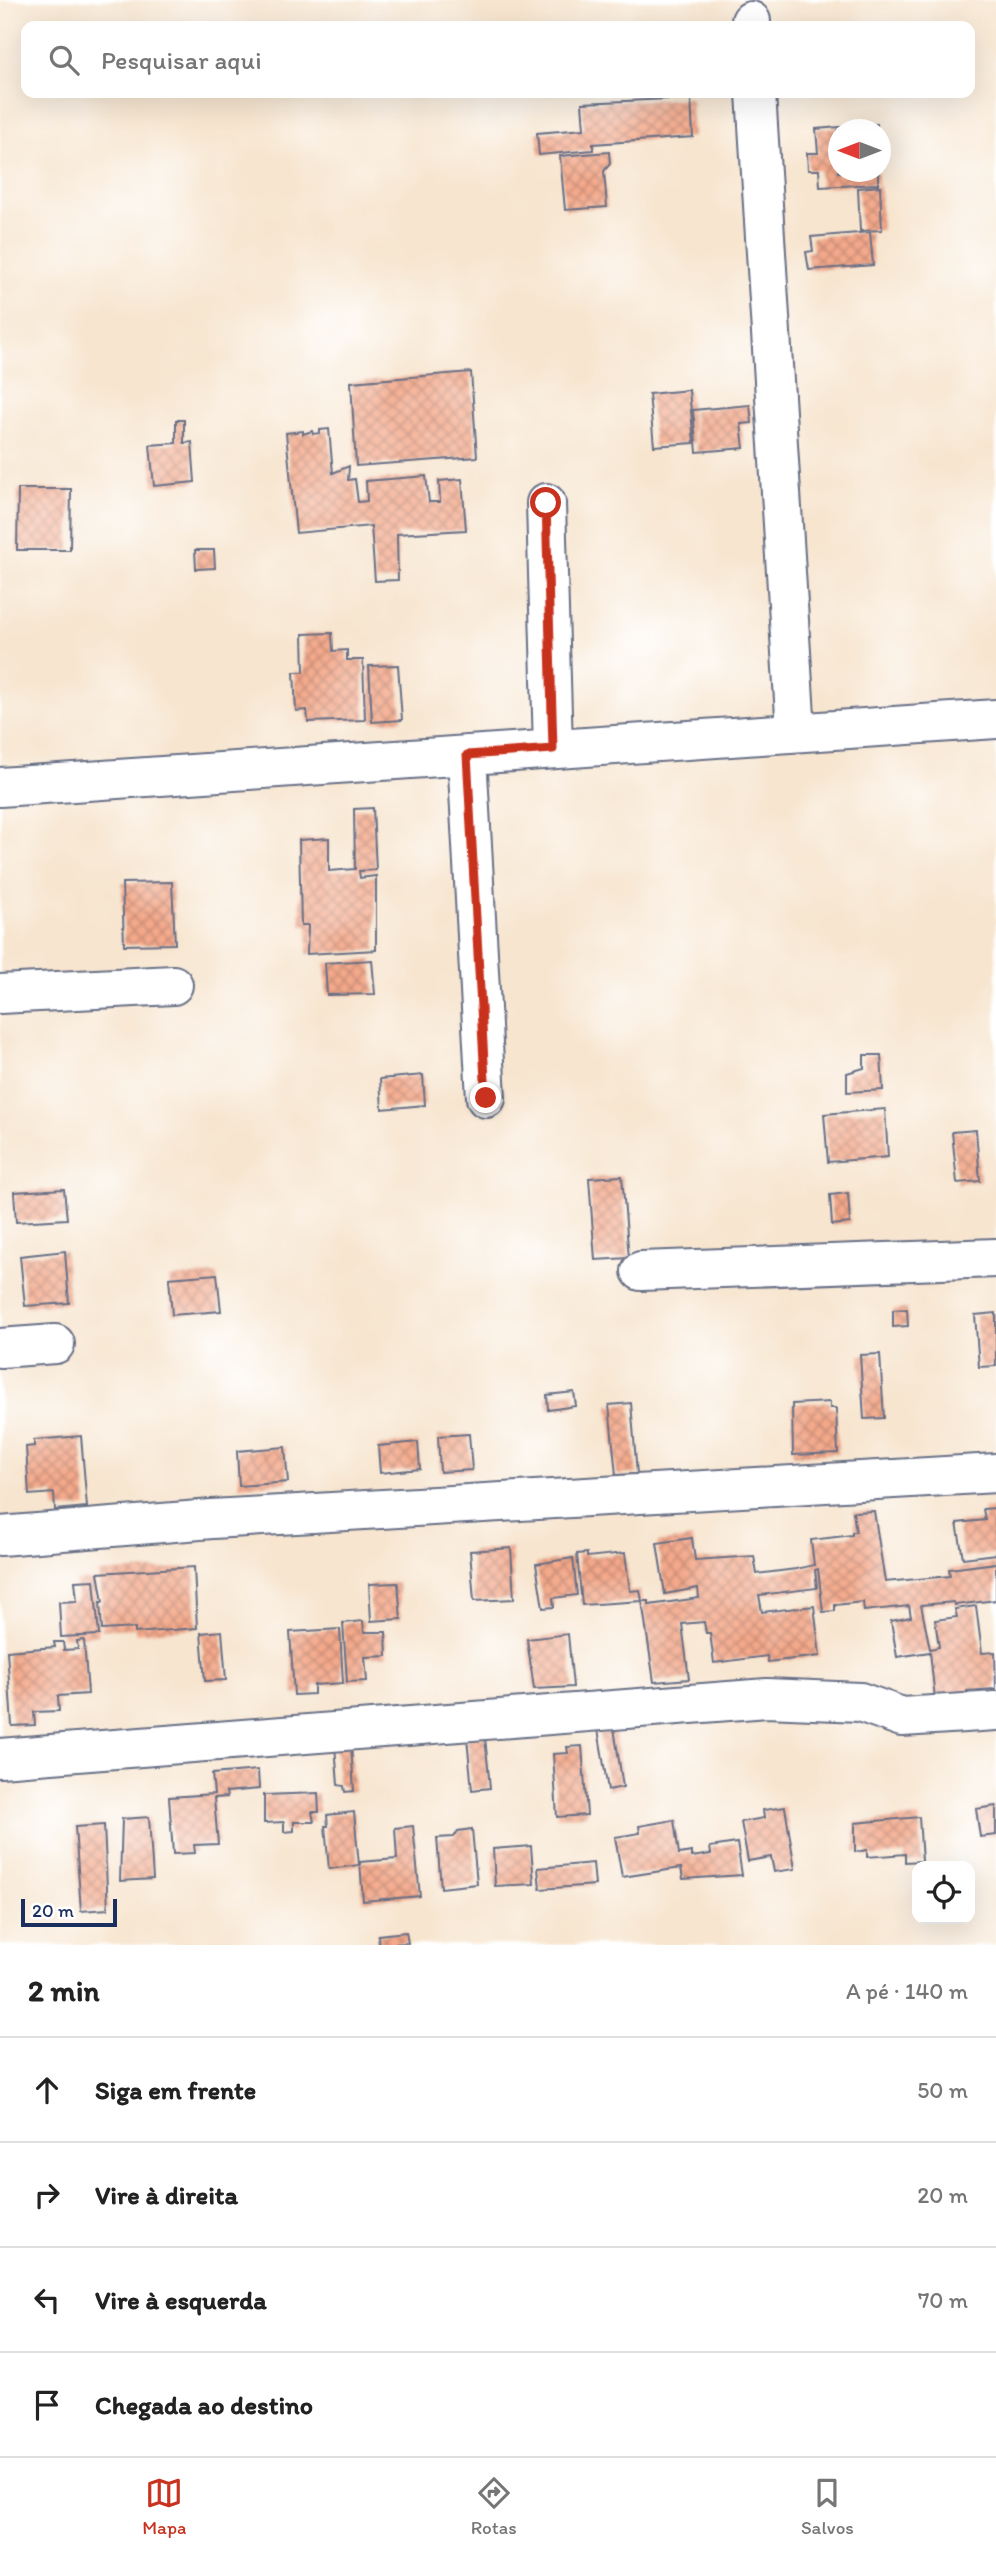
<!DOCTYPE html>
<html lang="pt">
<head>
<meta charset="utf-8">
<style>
	:root { --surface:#fff; --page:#f6f6f6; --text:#222; --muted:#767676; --line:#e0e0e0; --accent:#c8321e }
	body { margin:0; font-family:Itim,sans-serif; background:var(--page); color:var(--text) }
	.controls { position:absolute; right:21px; bottom:21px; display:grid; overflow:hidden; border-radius:14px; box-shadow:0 7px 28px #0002 }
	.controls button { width:63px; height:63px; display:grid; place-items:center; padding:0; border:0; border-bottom:2px solid var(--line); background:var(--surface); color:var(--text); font:35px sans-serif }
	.compass { position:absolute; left:828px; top:119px; width:63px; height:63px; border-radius:50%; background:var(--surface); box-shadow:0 7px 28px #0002; rotate:270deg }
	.scale { position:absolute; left:21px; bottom:18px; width:96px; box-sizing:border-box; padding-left:7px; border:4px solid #1b2f5e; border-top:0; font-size:19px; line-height:24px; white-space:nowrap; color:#1b2f5e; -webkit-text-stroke:5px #fff; paint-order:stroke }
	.stop { position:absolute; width:21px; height:21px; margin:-16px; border:5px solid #c8321e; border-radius:50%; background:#fff }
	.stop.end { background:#c8321e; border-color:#fff; box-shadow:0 2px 7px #0008 }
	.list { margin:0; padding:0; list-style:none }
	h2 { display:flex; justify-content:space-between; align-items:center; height:91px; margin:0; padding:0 28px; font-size:30px }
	h2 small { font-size:23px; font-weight:400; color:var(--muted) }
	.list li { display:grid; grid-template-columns:46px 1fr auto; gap:21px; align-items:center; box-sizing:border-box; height:105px; padding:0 28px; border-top:2px solid var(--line) }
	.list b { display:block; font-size:26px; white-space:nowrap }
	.list em { font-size:23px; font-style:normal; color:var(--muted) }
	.icon { flex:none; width:38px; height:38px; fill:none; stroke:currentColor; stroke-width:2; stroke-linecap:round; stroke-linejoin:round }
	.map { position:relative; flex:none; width:996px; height:1945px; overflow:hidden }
	.search { position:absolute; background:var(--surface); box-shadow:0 7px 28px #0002; left:21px; right:21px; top:21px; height:77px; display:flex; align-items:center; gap:18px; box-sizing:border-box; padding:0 24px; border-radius:14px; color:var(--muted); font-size:26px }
	.sheet { height:511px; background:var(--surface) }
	nav { display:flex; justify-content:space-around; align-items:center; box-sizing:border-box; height:98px; border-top:2px solid var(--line); background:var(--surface); font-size:19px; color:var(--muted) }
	nav a { display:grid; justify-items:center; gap:4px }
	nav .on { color:var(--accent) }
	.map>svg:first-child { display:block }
	.building { fill:url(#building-cross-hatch) }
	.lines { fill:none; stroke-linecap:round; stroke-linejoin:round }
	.minor-casing { stroke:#686f86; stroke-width:42 }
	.minor { stroke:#fff; stroke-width:38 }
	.route { stroke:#c8321e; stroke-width:9 }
</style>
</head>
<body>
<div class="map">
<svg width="996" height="1945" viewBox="0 0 996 1945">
	<defs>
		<pattern id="building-cross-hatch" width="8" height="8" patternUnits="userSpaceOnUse" patternTransform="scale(1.75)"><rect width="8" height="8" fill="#f4a98a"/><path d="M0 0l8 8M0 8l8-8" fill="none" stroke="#c58a74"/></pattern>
	</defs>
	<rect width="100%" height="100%" fill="#fff"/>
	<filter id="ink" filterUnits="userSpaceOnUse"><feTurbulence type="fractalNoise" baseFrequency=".0143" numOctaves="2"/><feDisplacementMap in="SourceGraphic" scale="14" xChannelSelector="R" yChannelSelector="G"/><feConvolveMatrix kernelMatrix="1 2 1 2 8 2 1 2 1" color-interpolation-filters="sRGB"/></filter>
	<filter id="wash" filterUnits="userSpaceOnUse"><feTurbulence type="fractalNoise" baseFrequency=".00686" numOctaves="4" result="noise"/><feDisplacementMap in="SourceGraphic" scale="28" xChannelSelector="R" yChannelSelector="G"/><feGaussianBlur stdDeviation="1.57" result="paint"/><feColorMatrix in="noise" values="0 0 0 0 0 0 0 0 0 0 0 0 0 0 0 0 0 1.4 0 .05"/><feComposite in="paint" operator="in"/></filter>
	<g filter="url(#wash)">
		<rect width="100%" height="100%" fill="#f7e5cf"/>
		<g id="blocks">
			<path class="building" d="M691,98L693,137L593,144V150L539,155L537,133L584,129L582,103Z
				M877,124V130H838V172H878V184L820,187L819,170H808L807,153H818L816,129Z
				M609,152L610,164L604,171L607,207L565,210L560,156Z
				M880,186L882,230L860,231L858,188Z
				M870,232L873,265L809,270L806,252L813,251L811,237Z
				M471,372L477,457L356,466L351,382Z
				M689,390L694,443L654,446L649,394Z
				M750,405L752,423L741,424L744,448L697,452L693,410Z
				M176,420H184V443L192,442L195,482L154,486L150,445L176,443Z
				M329,429L333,473L349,466L348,480L355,479L358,502L367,501L366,481L426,476L429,502H440L439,481L462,479L466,530L397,534L398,580L375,581L371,526L296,533L286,433L303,431V434L312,431L313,434L320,433V430Z
				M18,489H71L70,550H17Z
				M195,550H214L215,568L196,569Z
				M332,633L333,651L347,650V660H363L365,720L308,722L307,710L296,711L294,672H304L303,634Z
				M398,665L402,720L372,722L369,666Z
				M373,808L376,870L359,871L360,878L376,876V950L307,954L308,925H301L299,840L329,838V871L355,869L354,809Z
				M172,882L175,944L124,945L122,883Z
				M372,960L375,994L327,995L325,963Z
				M864,1055H881L883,1090L847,1092V1073L864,1068Z
				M423,1075L425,1105L382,1109L380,1079Z
				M885,1109L888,1157L828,1162L824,1114Z
				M976,1130L980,1181L957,1183L952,1132Z
				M622,1176L629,1258L595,1260L589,1178Z
				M64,1189L67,1219L16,1222L14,1192Z
				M848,1193L850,1223L832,1225L830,1195Z
				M65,1251L69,1303L25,1306L20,1256Z
				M217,1274L221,1311L172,1315L169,1278Z
				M907,1309L908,1326L893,1327V1310Z
				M996,1313V1366L979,1367L975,1315Z
				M880,1354L884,1418L864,1419L860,1355Z
				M574,1392L576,1406L548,1410L547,1395Z
				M830,1402V1408H836L838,1453L793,1455L792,1404Z
				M631,1403L637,1474L616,1475L609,1405Z
				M469,1434L472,1470L440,1472L438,1436Z
				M81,1436L87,1507L55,1510L54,1493L29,1495L26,1447L34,1446V1440Z
				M418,1442L420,1469L380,1473L378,1446Z
				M285,1447L288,1482L239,1486L237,1451Z
				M995,1508L996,1554L963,1558L957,1523L985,1520L983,1509Z
				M874,1511L885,1582L950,1576L949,1569L996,1563V1600L955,1605L954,1602L921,1605L930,1649L939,1647L935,1620L957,1617L955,1609L976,1606L982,1653L995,1652L996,1689L967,1691L970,1707L936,1708L930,1652L897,1657L891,1621L911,1617L909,1606L864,1611L863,1602L835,1605V1611L823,1612L818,1569L815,1570L817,1588L759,1595L762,1612L814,1606L820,1656L768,1662L767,1656L714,1663L710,1633H706L704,1622L682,1624L689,1679L654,1682L642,1601H649V1605L699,1598L698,1588L665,1594L657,1543L692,1538L695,1560L754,1556L757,1574L796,1569L814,1565L811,1540L852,1535V1532H856L853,1512Z
				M511,1548L514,1599L474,1601L470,1551Z
				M587,1553V1557L625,1553L630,1591L640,1590L642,1601L582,1605L577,1554Z
				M573,1558L577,1595L553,1598L554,1607L543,1608L536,1564Z
				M194,1567L197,1628L135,1633V1628L102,1630L100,1602H103L98,1573Z
				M94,1580L99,1635L61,1637L59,1602L77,1601L75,1581Z
				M398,1583L401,1619L371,1621L369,1584Z
				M363,1621L364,1632H386L387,1656L365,1657L367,1681L347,1682L343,1623Z
				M340,1629L343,1683L314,1685V1694L294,1695L290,1632Z
				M222,1631L226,1680L205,1681L201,1633Z
				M568,1634L573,1687L534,1689L527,1639Z
				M84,1640L88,1694L58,1696L59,1711L34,1712L35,1725L12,1726L7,1651L55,1647L54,1642H63L64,1650L78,1649L77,1641Z
				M614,1728L623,1787L608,1790L598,1729Z
				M485,1737L490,1788L472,1790L467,1738Z
				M351,1744L354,1791L345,1792L344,1786L338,1785L335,1745Z
				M582,1746L587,1815L557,1817L553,1754L568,1753L567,1747Z
				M258,1770L259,1789L226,1792L227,1797L214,1798L218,1844L194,1845L195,1853L173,1854L169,1797L214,1794L212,1774Z
				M318,1793L319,1812H312L314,1822H294V1831L284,1832V1822L264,1823V1795Z
				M996,1806V1835L980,1837L976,1809Z
				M785,1807L795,1869L774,1872L771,1857L748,1861L741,1822L764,1818L763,1810Z
				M354,1812L359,1865L329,1869L325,1826H328L327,1815Z
				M149,1817L153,1879L120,1881L122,1819Z
				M919,1817L922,1861L905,1862V1854L867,1857V1850L855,1852V1823Z
				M674,1820L679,1854L692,1852V1857L711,1854L710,1847L737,1843L742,1875L683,1879L681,1868L622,1877L615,1837L640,1833L639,1826Z
				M104,1825L108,1909L81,1911L75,1827Z
				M413,1826L420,1896L363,1901L360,1862L397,1859L395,1828Z
				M472,1829L477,1884L441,1888L437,1838L454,1837L458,1831Z
				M531,1846L534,1884L495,1886L493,1849Z
				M593,1863L595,1885L540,1889L538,1868Z
				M406,1932L408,1943L379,1945L378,1935Z"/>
		</g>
	</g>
	<g filter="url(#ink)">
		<use href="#blocks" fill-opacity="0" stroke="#686f86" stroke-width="2"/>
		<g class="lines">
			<defs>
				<path id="minor" d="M751,21V26
					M756,93L796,732
					M546,503L553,749
					M467,755L486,1098
					M0,787L996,719
					M0,994L173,985
					M641,1271L996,1258
					M0,1348L55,1344
					M0,1536L212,1519L996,1473
					M0,1758L767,1698L860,1702L902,1717L996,1711"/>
			</defs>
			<use href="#minor" class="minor-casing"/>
			<use href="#minor" class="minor"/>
		</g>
	</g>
	<g class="lines" filter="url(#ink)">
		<path class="route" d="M486,1098L467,755L553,749L546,503"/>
	</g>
</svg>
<div class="controls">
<button><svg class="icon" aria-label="locate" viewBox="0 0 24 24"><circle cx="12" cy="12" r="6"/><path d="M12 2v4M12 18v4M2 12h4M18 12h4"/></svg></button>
</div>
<svg class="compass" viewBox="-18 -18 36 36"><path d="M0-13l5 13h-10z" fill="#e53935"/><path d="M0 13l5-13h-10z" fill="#767676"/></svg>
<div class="scale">20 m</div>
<div class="stop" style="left:546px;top:503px"></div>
<div class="stop end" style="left:486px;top:1098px"></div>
<div class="search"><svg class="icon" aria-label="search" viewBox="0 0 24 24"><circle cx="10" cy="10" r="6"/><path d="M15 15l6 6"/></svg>Pesquisar aqui</div>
</div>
<section class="sheet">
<h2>2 min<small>A pé · 140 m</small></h2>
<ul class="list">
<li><svg class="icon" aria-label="ahead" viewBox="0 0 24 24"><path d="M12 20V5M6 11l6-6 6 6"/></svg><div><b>Siga em frente</b></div><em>50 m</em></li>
<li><svg class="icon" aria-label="right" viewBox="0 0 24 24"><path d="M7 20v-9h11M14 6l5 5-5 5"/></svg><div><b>Vire à direita</b></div><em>20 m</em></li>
<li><svg class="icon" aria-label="left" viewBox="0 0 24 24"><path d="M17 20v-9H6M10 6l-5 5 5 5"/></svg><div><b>Vire à esquerda</b></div><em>70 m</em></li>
<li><svg class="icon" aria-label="arrive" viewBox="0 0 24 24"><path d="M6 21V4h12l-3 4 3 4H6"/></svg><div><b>Chegada ao destino</b></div></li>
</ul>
</section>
<nav>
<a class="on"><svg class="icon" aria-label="map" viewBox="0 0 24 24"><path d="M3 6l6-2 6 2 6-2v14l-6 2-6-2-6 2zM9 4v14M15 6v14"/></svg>Mapa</a>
<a><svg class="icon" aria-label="directions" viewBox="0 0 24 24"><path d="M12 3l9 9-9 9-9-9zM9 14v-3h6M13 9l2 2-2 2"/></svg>Rotas</a>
<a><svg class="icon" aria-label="saved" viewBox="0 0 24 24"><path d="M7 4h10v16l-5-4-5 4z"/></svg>Salvos</a>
</nav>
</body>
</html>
